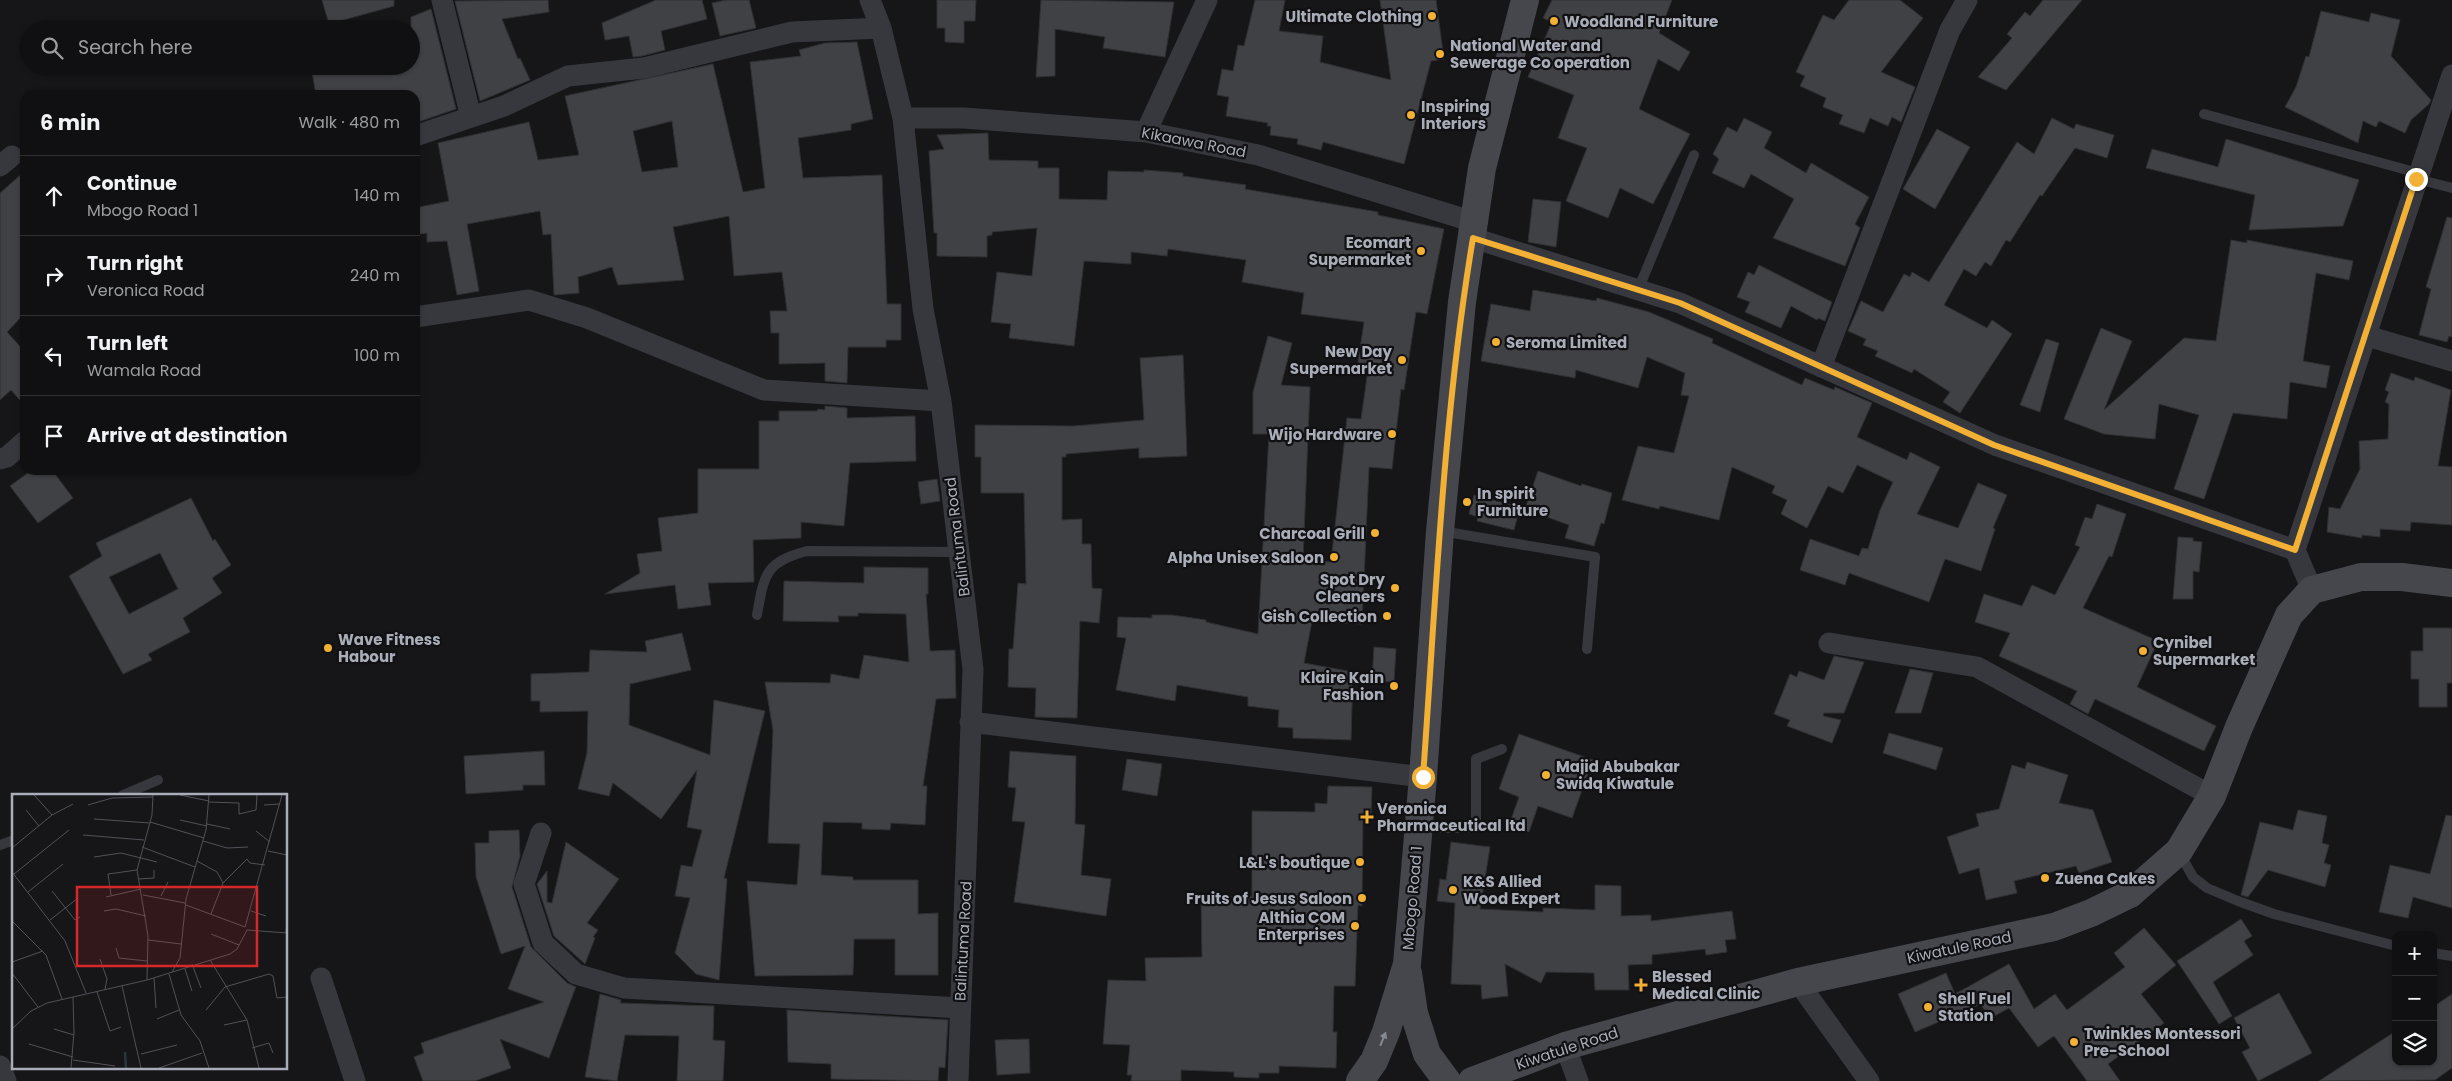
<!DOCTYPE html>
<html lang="en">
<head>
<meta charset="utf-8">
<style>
	:root { --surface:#101012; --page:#1e1e20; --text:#f1f3f6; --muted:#9c9d9f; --line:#303032 }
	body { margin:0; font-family:Poppins,sans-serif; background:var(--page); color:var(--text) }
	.controls { position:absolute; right:15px; bottom:15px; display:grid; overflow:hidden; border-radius:10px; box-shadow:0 1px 4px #0004 }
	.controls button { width:45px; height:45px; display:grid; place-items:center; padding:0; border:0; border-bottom:1px solid var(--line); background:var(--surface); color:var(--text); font:25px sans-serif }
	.stop { position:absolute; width:15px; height:15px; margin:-11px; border:4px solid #f2b134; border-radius:50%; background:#fff }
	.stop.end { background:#f2b134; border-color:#fff; box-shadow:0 1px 5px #0008 }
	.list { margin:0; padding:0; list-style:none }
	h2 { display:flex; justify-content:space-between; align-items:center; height:65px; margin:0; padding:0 20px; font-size:21px }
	h2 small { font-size:16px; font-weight:400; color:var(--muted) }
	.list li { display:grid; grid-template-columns:32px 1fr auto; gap:15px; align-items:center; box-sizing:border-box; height:80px; padding:0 20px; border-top:1px solid var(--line) }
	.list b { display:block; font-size:19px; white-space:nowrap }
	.list p { margin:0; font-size:16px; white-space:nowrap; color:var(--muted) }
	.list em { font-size:16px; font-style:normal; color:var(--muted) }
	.icon { flex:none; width:28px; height:28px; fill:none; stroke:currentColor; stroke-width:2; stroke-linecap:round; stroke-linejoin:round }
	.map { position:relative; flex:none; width:2452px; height:1081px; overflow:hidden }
	.search { position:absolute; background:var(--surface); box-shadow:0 1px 4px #0004; left:20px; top:20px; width:400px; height:55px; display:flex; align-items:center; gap:12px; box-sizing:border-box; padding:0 18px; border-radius:28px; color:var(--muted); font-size:19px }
	.panel { position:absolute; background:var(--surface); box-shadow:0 1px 4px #0004; left:20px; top:90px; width:400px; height:385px; border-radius:15px }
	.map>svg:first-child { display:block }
	.building { fill:#404145; stroke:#303034; fill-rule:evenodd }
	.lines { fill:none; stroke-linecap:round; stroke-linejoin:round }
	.lane { stroke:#37383d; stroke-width:10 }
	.street { stroke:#37383d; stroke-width:21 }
	.secondary { stroke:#45474d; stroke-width:28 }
	.oneway { fill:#858993 }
	.route { stroke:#f2b134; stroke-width:6 }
	.poi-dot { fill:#f2b134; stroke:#111113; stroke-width:2 }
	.labels { text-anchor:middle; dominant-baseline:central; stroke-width:4.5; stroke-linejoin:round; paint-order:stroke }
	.poi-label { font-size:15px; font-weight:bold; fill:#a8adb8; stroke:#111113; text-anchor:start }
	.street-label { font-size:15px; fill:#a8adb8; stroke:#111113 }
	.inset-river { fill:none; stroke:#2c353c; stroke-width:2.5 }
	.inset-road { fill:none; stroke:#505258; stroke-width:1 }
	.view { fill:#d62828; fill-opacity:0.15; stroke:#d62828; stroke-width:2.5 }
	.inset-edge { fill:none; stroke:#a8adb8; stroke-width:2.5 }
</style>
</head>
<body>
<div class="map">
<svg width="2452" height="1081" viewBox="0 0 2452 1081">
	<rect width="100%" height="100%" fill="#161618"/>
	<path class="building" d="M322,0H394V6L329,24Z
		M548,0L549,12L502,19L518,59L520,58L530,80L480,101L455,1Z
		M656,0H702L707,19L661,31L665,50L642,56L633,57L629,36L605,40L602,23Z
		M726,0H749L756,28L720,36L712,3Z
		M937,0H976L975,21H964V43L945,42V28H937Z
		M1041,0L1174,2L1165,57L1103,48L1105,37L1055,29V76L1036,77Z
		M1255,0H1285L1279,31L1323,36L1320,62L1391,80L1380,0H1436L1444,59L1431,61L1404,164L1323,142L1321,150L1297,144L1298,139L1270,135L1271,126H1267L1268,123L1226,116L1229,97L1217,95L1222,69L1233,71L1238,45L1244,46Z
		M1552,0H1672L1659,33L1690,52L1679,71L1658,59L1639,109L1690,134L1653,204L1620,188L1608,218L1566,201L1587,148L1558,138L1574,95L1528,77L1552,22L1543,18Z
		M1849,0H1900L1923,18L1881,72L1915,87L1901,122L1892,117L1888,126L1870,118L1864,133L1839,124L1843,115L1823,107L1826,98L1800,86L1805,76L1796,72L1823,15L1834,20Z
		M2043,0H2082L2006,90L1978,77L2012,38L2007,34L2025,12L2030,16Z
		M431,9L456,109L415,123V95H316L311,66H411V17Z
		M2321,11L2369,22L2371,13L2400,20L2391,56L2431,100L2429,104L2411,120L2405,133L2379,121L2376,127L2363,121L2358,143L2285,107L2296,87L2306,56L2309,57Z
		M857,42L873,119L851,124V130L798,138L803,178L882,175L887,304H901V340H886V347H848L847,383L825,381V363L779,364V333H771L770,311H787L782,272L734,276L729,216L673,227L684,280L618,285L612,267L578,277L579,293L554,295L551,234L543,235L540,211L467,224L479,291L457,295L447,241L427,242V233L415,235V208L449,201L438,143L529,122L538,160L579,155L565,96L713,64L743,192L765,188L750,62L801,56L799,50L825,43ZM672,121L678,167L642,172L633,131Z
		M1744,118L1772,132L1764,148L1806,173L1811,163L1869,197L1855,224L1860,228L1845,266L1773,238L1794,199L1751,174L1744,188L1712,173L1719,159L1713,154L1727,127L1737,132Z
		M2052,118L2074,129L2076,124L2114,135L2107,158L2075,148L2042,196L2040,195L2010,242L2006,240L1991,266L1985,262L1976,276L1964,269L1944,305L1987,328L1992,320L2012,334L1960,413L1943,402L1950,392L1914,369L1912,373L1875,356L1878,351L1863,345L1866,339L1848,331L1861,301L1883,312L1904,274L1910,277L1912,272L1929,282L2017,142L2034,154Z
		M1937,129L1970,147L1935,209L1903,189Z
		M988,133L989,160L1038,161V168H1059V199L1107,200L1108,171L1144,172V170L1183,173V176L1246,185L1245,189L1378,212V215L1444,229L1427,314L1416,312L1404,390L1401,389L1392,469L1369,467L1362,624L1312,621L1304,663L1353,672L1351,740L1293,738V728L1278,727L1279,710L1248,706V697L1177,685L1175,701L1116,690L1126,638L1117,637L1118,617L1152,618V615H1172L1206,620V622L1258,634L1269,434H1253V392L1268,336L1292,343L1281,385L1310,387L1303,560L1331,562L1347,418L1361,419L1368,370L1357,369L1364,322L1301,314L1304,293L1242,282L1246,260L1168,249L1167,256L1131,252V264L1084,261L1074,346L1009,338L1011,324L991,322L997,272L1032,276L1037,228L992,232V235L987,236V257L937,256V233H934L929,151L944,149L937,135Z
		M2226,139L2359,180L2343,226L2249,230L2255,195L2146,168L2152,149L2218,167Z
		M25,171V313L7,332L25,352V406L11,390L0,400V193Z
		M1533,199L1561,202L1556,247L1528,242Z
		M2447,217L2452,218V337L2449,336L2447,342L2419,335L2431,289L2426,287Z
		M2231,240L2247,243V240L2353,261L2349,280L2316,273L2303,361L2330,366L2326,388L2290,382L2287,419L2233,413L2204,499L2174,489L2199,415L2159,404L2155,439L2104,434L2064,419L2101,328L2132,341L2104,410L2184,338L2216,341Z
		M1759,265L1832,302L1825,321L1818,318L1817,320L1791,306L1781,328L1745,312L1750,302L1737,297L1748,272L1754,275Z
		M1533,290L1596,301L1597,298L1649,312L1713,339L1712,343L1802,385L1805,378L1834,390L1835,387L1872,403L1857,437L1907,460L1910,452L1940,467L1917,514L1958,528L1978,483L2007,495L1993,528L1995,529L1981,571L1945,559L1929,602L1849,573L1845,585L1800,570L1810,539L1859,556L1862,548L1868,549L1880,510L1893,482L1857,465L1843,493L1828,486L1807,528L1781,514L1787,500L1772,493L1775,486L1732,467L1719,520L1660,506L1659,509L1622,500L1638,446L1674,453L1689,396L1681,395L1685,373L1647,357L1638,388L1576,370L1575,378L1481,361L1491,304L1530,311Z
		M2046,339L2059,343L2040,412L2020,405Z
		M1183,355L1187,456L1139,458V448L1066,454V457H1062V520L1082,519V544H1091L1092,588L1102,589L1099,623L1080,621L1077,718L1035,717L1036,688L1008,687L1009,649H1013L1018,583L1026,584L1024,493H981V457H975V425L1074,426L1144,420L1140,358Z
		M2391,373L2414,381L2415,377L2451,390L2438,466L2452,467V525L2411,522L2410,531L2380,529V537L2362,535V538L2327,532L2329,507L2340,509L2360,469L2359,441L2388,439L2389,404L2385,402L2389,392L2385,390Z
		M825,406L847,408V418L915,416L916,461L850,463L844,526L801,522V538L753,540L754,582L708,583L711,605L678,609L675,585L605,594L640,573L637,554L662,551L658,518L698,513V469H759V421H779V411H817L818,409L825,410Z
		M32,470H52L73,498L38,523L10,486Z
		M1538,471L1581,486L1582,484L1612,493L1604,524L1601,523L1594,546L1565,538L1569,525L1525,509Z
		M937,479L940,501L921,504L918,482Z
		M1474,495L1520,507L1514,530L1477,521L1478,517L1469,514Z
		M191,498L213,541L215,539L231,565L212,578L222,593L183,618L190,632L148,654L152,660L123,674L69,576L102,556L96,543ZM160,553L178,589L129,614L109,577Z
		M2097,504L2126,514L2112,557L2109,556L2083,608L2158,641L2137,687L2216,726L2204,751L2095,699L2088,714L2070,704L2077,691L1999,656L2010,633L1975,622L1984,594L2022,606L2032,585L2055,595L2080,547L2075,545L2085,517L2092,519Z
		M2178,537L2193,538V541L2202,542L2199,572L2193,571V599H2173Z
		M864,567L928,568V594H926L930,651L955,650L956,698L936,699L923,786H927L925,825L891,823L890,830L862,829V823L823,822L821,875L853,877V880H918V914L938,913V975H895V939H854L853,975L755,976L747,881L797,885L800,844L768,843L773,730L765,682L830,683L831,674L859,679L864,655L909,662L906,614L858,613V616H838L839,622L783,621L784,581L864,583Z
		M2423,628H2452V683H2447V707H2419V679H2411V651H2423Z
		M682,633L691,670L630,684L629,725L710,755L714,700L765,711L724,878L727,879L719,980L696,974L675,953L690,898L675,896L681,865L692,867L702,830L687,827L697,770L661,819L613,783L609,796L578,789L587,753L588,711L540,712V701H531V674L589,672L590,650L647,652L645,641Z
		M1374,647L1396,649L1394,682L1372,681Z
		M1834,656L1864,662L1844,713H1824L1823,716L1841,720L1832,743L1787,726L1790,720L1774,714L1790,674L1797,677L1799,671L1824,680Z
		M1910,669L1933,673L1921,713H1895Z
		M1889,733L1943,748L1936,770L1883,753Z
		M1519,734L1593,760L1572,818L1538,806L1529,832L1509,825L1519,797L1499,789Z
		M544,751L545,785H523V790L466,794L464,756Z
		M1010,751L1076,756L1075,824L1085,825L1081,875L1111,879L1106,916L1014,902L1025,822L1012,821L1016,788L1008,787Z
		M1127,759L1162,764L1157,796L1122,790Z
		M2027,762L2068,775L2059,803L2093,810L2112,862L2079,873L2076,866L2014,881L2017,893L1986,900L1979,868L1959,874L1947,837L1979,826L1976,814L1999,809L2012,765L2025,769Z
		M1328,786L1372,787L1371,818H1363L1362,906L1358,905L1355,986H1334L1333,1032H1337L1336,1068L1279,1066V1073H1259V1078L1234,1077V1072L1181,1070V1081H1131L1132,1075H1127L1130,1045L1103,1044L1108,980L1146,981L1145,958L1202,957L1201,896L1252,897V811L1315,812V803L1327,804Z
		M2298,810L2327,816L2322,843L2329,845L2324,863L2331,865L2325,887L2268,870L2248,897L2241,895L2260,822L2293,830Z
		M2446,815L2452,816V908L2413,897L2408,918L2379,912L2390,865L2430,874Z
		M519,830L520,856L512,887L531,947L567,983L576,987L575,989L549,1058L500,1039L511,1068L475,1081H423L414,1057L424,1053L421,1043L544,1002L508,989L525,946L501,954L476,877L475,843H489V831Z
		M566,842L619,879L587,923L598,930L593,937L595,938L585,964L554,936L537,884L547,871V902L552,903Z
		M1451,842L1490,847L1480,909L1543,912V908L1595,910V885L1621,886V916L1651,915V921L1732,911L1736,939L1725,940L1727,952L1706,955L1705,949L1652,955V964L1628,965L1629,990H1595L1594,973L1546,972L1541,983L1505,964L1508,996L1482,999L1481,985L1451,984L1455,903L1437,901L1440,879L1446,880Z
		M2241,919L2252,936L2244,941L2253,955L2213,982L2232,1016L2219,1024L2177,961Z
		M2144,928L2176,965L2141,994L2164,1023L2108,1064L2120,1081H2087L2054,1036L2038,1047L2009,1008L1989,1019L1981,1004L1915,1032L1898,994L1946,973L1955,994L2009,964L2034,1009L2055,994L2067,1010L2125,967L2114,953Z
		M2279,993L2312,1053L2258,1081L2242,1052L2250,1048L2234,1018Z
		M600,994L621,1000L620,1003L714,1006L713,1040L725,1041L723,1081H677L679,1036L625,1035L617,1081L585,1077Z
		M2452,994V1068L2435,1080L2319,1081L2396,1031V1062H2433V1007Z
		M787,1010L948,1020L945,1068L939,1067L938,1081L831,1079V1064L788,1062Z
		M1029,1039L1030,1073L997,1075L995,1040Z"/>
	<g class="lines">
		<path class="lane" d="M2204,114L2418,173
			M2417,179L2452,188
			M1638,290L1694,155
			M1441,531L1595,557L1587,649
			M757,615C764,575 765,562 807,551L959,552
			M123,795L158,780
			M1420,828H1476V759L1502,749
			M0,845L14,840
			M2179,852L2193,877L2207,888L2238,901L2274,914L2396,946
			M2433,953L2452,956"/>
		<path class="street" d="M442,0L471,117
			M870,0L881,28L903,118L923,309L941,401L973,669L958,1081
			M903,118H964L1146,132L1258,155L1474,222
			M1146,132L1207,0
			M415,136L504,106L568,76L644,68L792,32L881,28
			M0,166L12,156
			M1473,238L1680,303L1995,445L2295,550
			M415,317L529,300L587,318L764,390L941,401
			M2367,336L2452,361
			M1821,367L1950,30L1967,0
			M0,459L7,457L25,441
			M2295,550L2452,75
			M2295,550L2312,590
			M1829,643L1977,667L2212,796
			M970,722L1423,777
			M541,833L524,884L543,943L576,974L624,988L960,1008
			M321,978L355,1081
			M1798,982L1869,1081
			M1565,1046L1578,1081
			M0,1066L6,1081"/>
		<path class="secondary" d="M1408,973L1414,1013L1427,1054L1447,1081
			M1360,1081L1374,1061L1386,1032L1407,964L1423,777L1440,531L1462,302L1482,168L1525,0
			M1472,1081L1565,1046L1798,982L2054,927L2091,913L2130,894L2179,851L2212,796L2239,727L2289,615L2312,590L2361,577H2402L2452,583"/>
	</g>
	<defs><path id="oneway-solid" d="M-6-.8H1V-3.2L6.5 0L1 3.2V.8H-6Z" transform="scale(1.25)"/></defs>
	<use class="oneway" href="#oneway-solid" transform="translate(1383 1039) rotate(-68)"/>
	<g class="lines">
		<path class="route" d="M1423,777C1436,598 1443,416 1473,238L1680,303L1994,445L2295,550L2416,179"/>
	</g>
	<g class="poi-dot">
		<circle cx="1432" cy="16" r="5"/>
		<circle cx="1554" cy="21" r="5"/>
		<circle cx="1440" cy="54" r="5"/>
		<circle cx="1411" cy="115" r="5"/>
		<circle cx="1421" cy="251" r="5"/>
		<circle cx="1496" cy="342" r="5"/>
		<circle cx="1402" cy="360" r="5"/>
		<circle cx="1392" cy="434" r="5"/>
		<circle cx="1467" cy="502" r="5"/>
		<circle cx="1375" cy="533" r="5"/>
		<circle cx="1334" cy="557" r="5"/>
		<circle cx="1395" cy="588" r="5"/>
		<circle cx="1387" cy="616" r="5"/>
		<circle cx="328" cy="648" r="5"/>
		<circle cx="2143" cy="651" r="5"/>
		<circle cx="1394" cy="686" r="5"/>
		<circle cx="1546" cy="775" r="5"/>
		<path d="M1364.5 809.5h5v5h5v5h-5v5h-5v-5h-5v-5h5z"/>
		<circle cx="1360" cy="862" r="5"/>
		<circle cx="2045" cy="878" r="5"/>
		<circle cx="1453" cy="890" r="5"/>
		<circle cx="1362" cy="898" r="5"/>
		<circle cx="1355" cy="926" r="5"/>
		<path d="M1638.5 977.5h5v5h5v5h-5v5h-5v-5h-5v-5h5z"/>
		<circle cx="1928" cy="1007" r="5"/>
		<circle cx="2074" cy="1042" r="5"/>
	</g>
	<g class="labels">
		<g class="poi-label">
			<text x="1422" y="16" text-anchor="end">Ultimate Clothing</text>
			<text x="1564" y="21">Woodland Furniture</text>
			<text x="1450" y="45">National Water and<tspan x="1450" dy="17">Sewerage Co operation</tspan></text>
			<text x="1421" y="106">Inspiring<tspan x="1421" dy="17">Interiors</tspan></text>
			<text x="1411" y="242" text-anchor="end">Ecomart<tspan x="1411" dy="17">Supermarket</tspan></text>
			<text x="1506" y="342">Seroma Limited</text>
			<text x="1392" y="351" text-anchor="end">New Day<tspan x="1392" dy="17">Supermarket</tspan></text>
			<text x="1382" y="434" text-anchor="end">Wijo Hardware</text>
			<text x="1477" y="493">In spirit<tspan x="1477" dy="17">Furniture</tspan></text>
			<text x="1365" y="533" text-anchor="end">Charcoal Grill</text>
			<text x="1324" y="557" text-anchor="end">Alpha Unisex Saloon</text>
			<text x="1385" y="579" text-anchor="end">Spot Dry<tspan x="1385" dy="17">Cleaners</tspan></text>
			<text x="1377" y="616" text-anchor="end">Gish Collection</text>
			<text x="338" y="639">Wave Fitness<tspan x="338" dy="17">Habour</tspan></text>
			<text x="2153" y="642">Cynibel<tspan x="2153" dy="17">Supermarket</tspan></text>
			<text x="1384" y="677" text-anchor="end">Klaire Kain<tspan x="1384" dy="17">Fashion</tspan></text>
			<text x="1556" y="766">Majid Abubakar<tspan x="1556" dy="17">Swidq Kiwatule</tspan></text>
			<text x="1377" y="808">Veronica<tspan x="1377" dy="17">Pharmaceutical ltd</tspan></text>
			<text x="1350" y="862" text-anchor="end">L&amp;L's boutique</text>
			<text x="2055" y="878">Zuena Cakes</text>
			<text x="1463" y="881">K&amp;S Allied<tspan x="1463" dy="17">Wood Expert</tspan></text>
			<text x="1352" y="898" text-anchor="end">Fruits of Jesus Saloon</text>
			<text x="1345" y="917" text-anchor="end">Althia COM<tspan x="1345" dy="17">Enterprises</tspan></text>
			<text x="1652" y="976">Blessed<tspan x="1652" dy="17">Medical Clinic</tspan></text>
			<text x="1938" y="998">Shell Fuel<tspan x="1938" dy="17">Station</tspan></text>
			<text x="2084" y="1033">Twinkles Montessori<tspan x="2084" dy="17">Pre-School</tspan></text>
		</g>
		<g class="street-label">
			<text transform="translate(1194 142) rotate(11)">Kikaawa Road</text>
			<text transform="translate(957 537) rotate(-97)">Balintuma Road</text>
			<text transform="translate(1412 898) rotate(-85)">Mbogo Road 1</text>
			<text transform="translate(963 941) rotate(-87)">Balintuma Road</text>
			<text transform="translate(1959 947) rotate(-12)">Kiwatule Road</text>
			<text transform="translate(1567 1048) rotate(-18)">Kiwatule Road</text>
		</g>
	</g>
	<g transform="translate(12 794)">
		<rect width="275" height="275" fill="#161618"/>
		<path class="inset-river" d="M113,258L114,274"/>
		<path class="inset-road" d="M22,1L40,21M168,1L197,7M197,8L227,9V20L244,16L245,1M76,11L100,4L141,3M252,11L268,10M14,16L27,32M82,25L138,29M168,26L195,32M138,28L192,44M195,30L218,35M244,37L258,48M71,41L132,46M191,47L215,54L236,53M130,53L183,73M0,54L40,21L61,10M256,57L275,61M82,63L109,59L145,68M185,67L205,78L211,89L199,120M0,78L53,147L74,199M2,80L57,36M126,85L142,84V76M211,89L235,65L238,69L253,71M40,97L63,126L68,123M16,98L51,70M99,101L96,80L125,76M131,101L173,109M149,102L156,88M94,103L129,95M174,111L233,133M92,117L104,115L134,122M239,117L254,122M38,126L66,104M0,127L34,161L50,205M233,133L270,1M274,139L275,123M199,140L227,151M136,146L169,150M104,154L107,164L135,167M88,165L95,185L93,195M198,166L235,226L247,274M0,168L31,157M180,170L189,194M173,175L180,197M160,178L168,164L174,105L194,36L197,1M0,179L26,213M157,180L169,221L188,247L197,274M142,184L144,214M135,186L136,142L125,76L140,21L141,1M110,192L129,274M85,198L98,237L109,233M194,216L213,193L257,180L261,182L265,204L275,203M145,225L167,216M212,231L235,226M0,235L19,217L35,209L135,186L218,160L225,155L235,136L275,139M42,235L62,241M17,250L61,263M240,254L257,249L261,259M129,260L165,251M61,266L103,272M59,274L62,238L61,203M147,274L190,259"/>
		<path class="view" d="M65,93H245V172H65Z"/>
		<rect width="275" height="275" class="inset-edge"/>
	</g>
</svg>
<div class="controls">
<button>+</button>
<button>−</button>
<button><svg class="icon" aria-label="layers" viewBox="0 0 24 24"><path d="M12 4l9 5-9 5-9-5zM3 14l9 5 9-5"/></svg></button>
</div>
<div class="stop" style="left:1423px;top:777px"></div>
<div class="stop end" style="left:2416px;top:179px"></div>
<div class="search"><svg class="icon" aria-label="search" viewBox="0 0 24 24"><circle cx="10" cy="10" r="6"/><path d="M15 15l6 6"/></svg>Search here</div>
<section class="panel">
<h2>6 min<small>Walk · 480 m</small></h2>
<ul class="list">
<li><svg class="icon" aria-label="ahead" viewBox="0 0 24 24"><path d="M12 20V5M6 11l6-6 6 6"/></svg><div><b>Continue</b><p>Mbogo Road 1</p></div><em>140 m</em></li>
<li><svg class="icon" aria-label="right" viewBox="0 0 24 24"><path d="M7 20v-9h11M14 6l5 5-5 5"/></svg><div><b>Turn right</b><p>Veronica Road</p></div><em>240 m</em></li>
<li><svg class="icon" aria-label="left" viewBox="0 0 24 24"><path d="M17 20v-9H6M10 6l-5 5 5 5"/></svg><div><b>Turn left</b><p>Wamala Road</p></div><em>100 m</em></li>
<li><svg class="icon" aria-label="arrive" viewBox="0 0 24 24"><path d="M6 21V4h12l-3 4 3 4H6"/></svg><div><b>Arrive at destination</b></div></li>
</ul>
</section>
</div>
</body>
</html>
